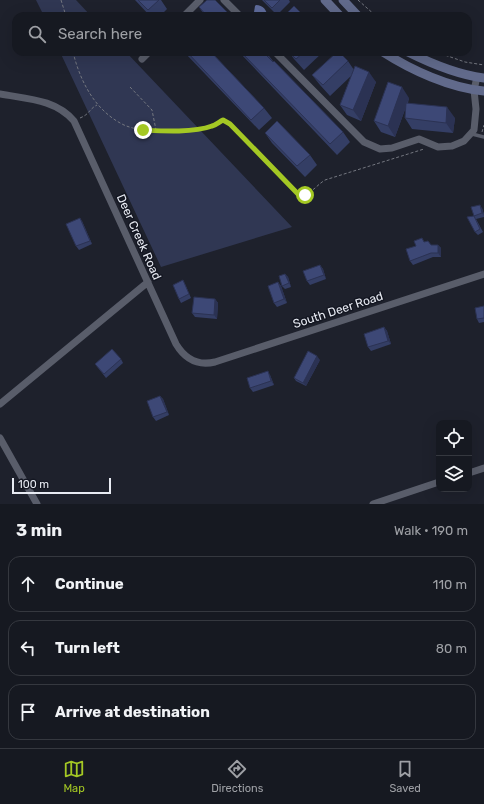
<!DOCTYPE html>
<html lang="en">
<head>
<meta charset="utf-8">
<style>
	:root { --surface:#161921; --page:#1f222a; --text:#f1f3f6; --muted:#9ea0a5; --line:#35383f; --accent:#a4c824 }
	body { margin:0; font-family:Rubik,sans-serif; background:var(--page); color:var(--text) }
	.controls { position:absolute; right:12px; bottom:12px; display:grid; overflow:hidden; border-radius:8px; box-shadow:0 4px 16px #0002 }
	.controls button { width:36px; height:36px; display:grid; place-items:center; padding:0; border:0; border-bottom:1px solid var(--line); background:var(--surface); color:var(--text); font:20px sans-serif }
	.scale { position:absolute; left:12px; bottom:10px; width:99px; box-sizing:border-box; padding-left:4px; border:2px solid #e8ebf3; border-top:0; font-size:11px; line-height:14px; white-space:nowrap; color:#e8ebf3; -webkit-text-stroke:3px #141722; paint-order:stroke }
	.stop { position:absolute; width:12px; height:12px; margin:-9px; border:3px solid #a4c824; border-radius:50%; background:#fff }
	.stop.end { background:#a4c824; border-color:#fff; box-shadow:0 1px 4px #0008 }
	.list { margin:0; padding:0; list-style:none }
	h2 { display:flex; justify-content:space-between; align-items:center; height:52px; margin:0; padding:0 16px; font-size:17px }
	h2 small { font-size:13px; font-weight:400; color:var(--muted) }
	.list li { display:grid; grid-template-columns:26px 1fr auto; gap:12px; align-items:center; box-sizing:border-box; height:56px; margin:0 8px 8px; padding:0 8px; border:1px solid var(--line); border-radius:12px }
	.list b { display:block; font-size:15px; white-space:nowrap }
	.list em { font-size:13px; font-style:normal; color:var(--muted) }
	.icon { flex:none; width:22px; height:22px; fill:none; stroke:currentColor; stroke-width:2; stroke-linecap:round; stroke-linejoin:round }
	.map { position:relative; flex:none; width:484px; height:504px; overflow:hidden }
	.search { position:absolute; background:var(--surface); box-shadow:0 4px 16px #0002; left:12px; right:12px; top:12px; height:44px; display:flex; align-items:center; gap:10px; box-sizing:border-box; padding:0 14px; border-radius:12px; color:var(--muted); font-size:15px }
	.sheet { height:244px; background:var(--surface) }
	nav { display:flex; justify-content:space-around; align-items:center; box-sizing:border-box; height:56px; border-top:1px solid var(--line); background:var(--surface); font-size:11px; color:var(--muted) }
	nav a { display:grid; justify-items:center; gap:2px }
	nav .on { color:var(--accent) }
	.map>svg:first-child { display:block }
	.green { fill:#303753 }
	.water { fill:#5e6b9b }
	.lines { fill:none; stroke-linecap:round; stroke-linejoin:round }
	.path { stroke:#747780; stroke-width:1; stroke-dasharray:3 2; stroke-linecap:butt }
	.lane { stroke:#595d6a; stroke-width:3.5 }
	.street { stroke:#595d6a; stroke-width:7 }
	.secondary { stroke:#616a8b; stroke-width:9 }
	.wall { fill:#343e65 }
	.shaded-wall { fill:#2b3253 }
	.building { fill:#3d4876; stroke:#2b3253 }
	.route { stroke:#a4c824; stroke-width:5 }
	.labels { text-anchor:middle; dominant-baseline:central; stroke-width:3; stroke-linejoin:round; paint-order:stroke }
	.street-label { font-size:12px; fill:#e8ebf3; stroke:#141722 }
</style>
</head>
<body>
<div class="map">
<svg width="484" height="504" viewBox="0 0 484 504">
	<rect width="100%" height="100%" fill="#1e212c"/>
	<path class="green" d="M36,0H76L91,16H44Z
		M60,52H126L292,227L161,267Z"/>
	<path class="water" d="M256,5C263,5 267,10 267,16H262L259,13L254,12L255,6Z"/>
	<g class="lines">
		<path class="path" d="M61,0L66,16
			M358,0L376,16
			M73,52C80,81 95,111 124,125C140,132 162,132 179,130C196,129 208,128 223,120L230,124L298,194C312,195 314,187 325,180L424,149
			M436,52L465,62L484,65
			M130,87L152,110L156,130
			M80,118C90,114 89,109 97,105
			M482,132L484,125"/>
		<path class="lane" d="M472,134L484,137"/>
		<path class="street" d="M224,0L240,16
			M184,16L200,0
			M275,52L364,142L380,149L392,148L419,139L438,147L452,146L464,141L474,130L476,109L474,90L477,77
			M142,59L149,52
			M0,94C27,99 55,99 74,121L176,344C185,359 198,366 215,362L484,274
			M0,404L148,282
			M0,438L37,504
			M469,473L484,468
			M373,504L439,482"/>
		<path class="secondary" d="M325,0L340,16
			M343,0L358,16
			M383,52C411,70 450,88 484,91
			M408,52C430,63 459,75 484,78"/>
	</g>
	<path class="wall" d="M135,0H161L167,9L160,16H150Z
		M262,0H289L290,2L277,15Z
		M199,7L231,16H205Z
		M184,52H211L264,108L272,118L259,130Z
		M239,52H266L273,61L343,132L350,142L337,155Z
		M289,52H323L304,70L294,59Z
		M348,61L354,70L376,82L361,121L347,115L340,105L351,76L330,96L320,85L312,75Z
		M409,98L408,103L455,118L453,133L412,129L405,118L406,107L395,137L381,132L374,121Z
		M265,133L310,155L317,165L305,177L272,143Z
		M482,208L484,214V217L476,219L483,232L478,235L475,232L474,216Z
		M82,221L92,244L79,250L76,246Z
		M425,242L431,245H438L441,248V257H433L413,265L410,261Z
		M320,265L323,269L326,279L310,285L307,281Z
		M285,274L288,277L291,287L285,289L282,286Z
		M278,282L281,286L287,303L277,307L274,303Z
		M185,284L191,298L181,303L179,299Z
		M215,299L218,303L217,319L195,317L192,313Z
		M484,306V322L479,323L477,319Z
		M384,327L387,331L391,344L371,351L368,347Z
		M121,359L123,363L106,378L95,364Z
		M320,360L306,386L296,381L294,378Z
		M270,375L274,385L253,392L250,388Z
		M160,396L163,399L169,415L156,421L153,417Z"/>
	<path class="shaded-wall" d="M369,72L376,82L361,121L353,110Z
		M402,87L409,98L395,137L388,126Z
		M447,107L455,118L453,133L446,123Z
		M480,205L482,208L484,216L482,213Z
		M80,218L82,221L92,244L90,241Z
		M438,245L441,248V257L438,253Z
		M320,265L323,269L326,279L324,275Z
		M285,274L288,277L291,287L289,283Z
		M278,282L281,286L287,303L284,299Z
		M215,299L218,303L217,319L214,315Z
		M384,327L387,331L391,344L388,341Z
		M317,356L320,360L306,386L303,383Z
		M268,371L270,375L274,385L271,381Z
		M160,396L163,399L169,415L167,412Z"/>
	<path class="building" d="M138,0H159L148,10Z
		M207,0H215L231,16H207L199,7Z
		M264,0H280L272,8Z
		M294,6L304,16H284Z
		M187,52H211L264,108L251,120Z
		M241,52H266L267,54L266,55L273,62L274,61L343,132L330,144Z
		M289,52H304L296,59Z
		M337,52H339L348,61L323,85L312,75Z
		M355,66L369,72L353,110L340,105Z
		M388,82L402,87L388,126L374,121Z
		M406,103L447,107L446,123L405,118Z
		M277,121L310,155L297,166L265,133Z
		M480,205L482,213L474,216L471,207Z
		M474,216L480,229L475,232L467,217Z
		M80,218L90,241L76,246L66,224Z
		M422,238L424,242L428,241L431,245H438V253H431L410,261L406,249L416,246L414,241Z
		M320,265L324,275L307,281L303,271Z
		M285,274L289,283L282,286L279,276Z
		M183,280L189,294L179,299L173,285Z
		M278,282L284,299L274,303L268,286Z
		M194,297L215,299L214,315L192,313Z
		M484,306V318L477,319L475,308Z
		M384,327L388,341L368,347L364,334Z
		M112,349L121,359L104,374L95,364Z
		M308,351L317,356L303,383L294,378Z
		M268,371L271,381L250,388L247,378Z
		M160,396L167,412L153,417L147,401Z"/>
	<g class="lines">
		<path class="route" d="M143,130C162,131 193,133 212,126C216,125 219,122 223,120L230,124L298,194L305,195"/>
	</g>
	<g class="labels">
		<g class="street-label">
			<text transform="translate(139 237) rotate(66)">Deer Creek Road</text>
			<text transform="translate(338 310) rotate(-18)">South Deer Road</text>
		</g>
	</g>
</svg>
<div class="controls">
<button><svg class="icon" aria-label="locate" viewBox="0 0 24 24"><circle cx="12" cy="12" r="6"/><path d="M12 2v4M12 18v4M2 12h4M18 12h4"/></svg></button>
<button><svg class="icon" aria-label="layers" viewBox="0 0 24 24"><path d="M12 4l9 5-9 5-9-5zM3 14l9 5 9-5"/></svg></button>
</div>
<div class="scale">100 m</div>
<div class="stop" style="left:305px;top:195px"></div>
<div class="stop end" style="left:143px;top:130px"></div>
<div class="search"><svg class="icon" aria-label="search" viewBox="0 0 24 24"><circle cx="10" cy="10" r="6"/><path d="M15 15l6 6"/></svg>Search here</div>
</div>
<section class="sheet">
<h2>3 min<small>Walk · 190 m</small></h2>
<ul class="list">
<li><svg class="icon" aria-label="ahead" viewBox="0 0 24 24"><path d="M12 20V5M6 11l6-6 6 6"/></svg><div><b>Continue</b></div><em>110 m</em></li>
<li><svg class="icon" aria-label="left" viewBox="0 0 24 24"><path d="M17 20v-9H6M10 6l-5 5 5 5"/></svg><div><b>Turn left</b></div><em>80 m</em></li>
<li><svg class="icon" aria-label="arrive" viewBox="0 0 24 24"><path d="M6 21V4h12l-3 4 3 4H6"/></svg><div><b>Arrive at destination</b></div></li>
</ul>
</section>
<nav>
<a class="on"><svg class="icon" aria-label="map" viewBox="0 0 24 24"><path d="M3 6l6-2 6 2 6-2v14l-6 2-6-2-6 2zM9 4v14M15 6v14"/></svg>Map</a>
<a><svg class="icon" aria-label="directions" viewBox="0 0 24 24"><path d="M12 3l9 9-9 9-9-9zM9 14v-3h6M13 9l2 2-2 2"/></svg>Directions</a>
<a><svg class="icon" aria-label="saved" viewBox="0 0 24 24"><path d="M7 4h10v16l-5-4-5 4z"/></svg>Saved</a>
</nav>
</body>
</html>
